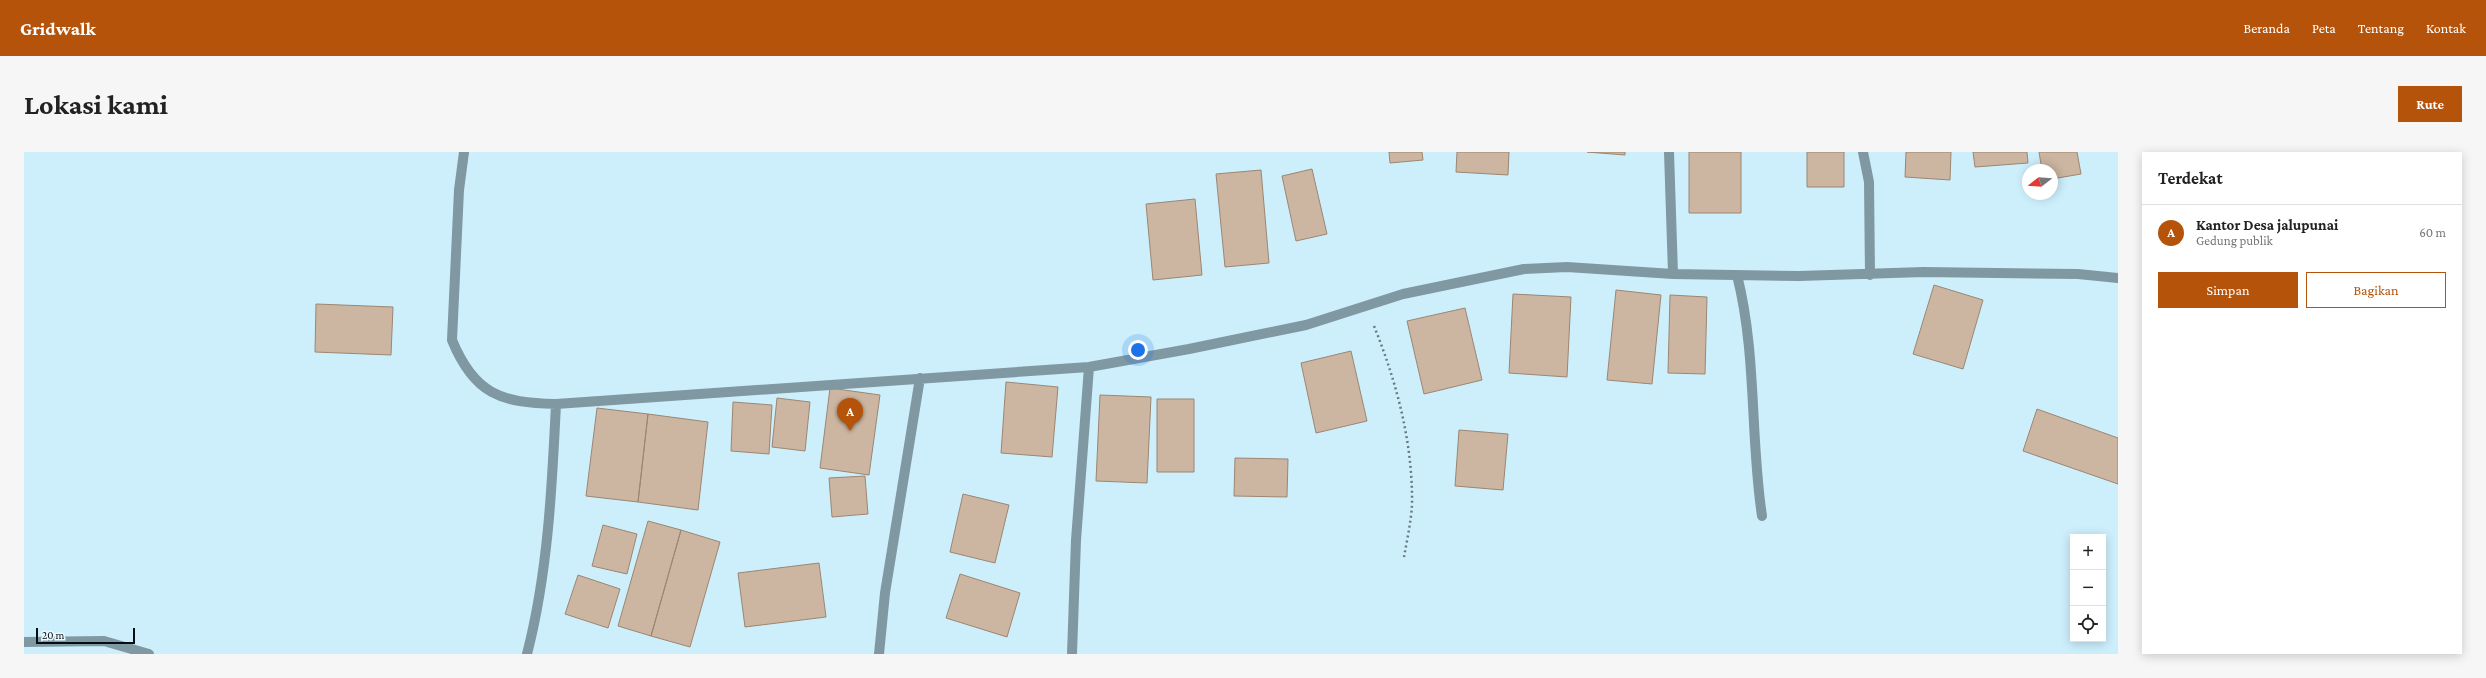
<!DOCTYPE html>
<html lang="id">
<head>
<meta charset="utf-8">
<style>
	:root { --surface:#fff; --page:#f6f6f6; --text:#222; --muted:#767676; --line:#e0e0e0; --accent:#b45309 }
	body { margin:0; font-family:"Crimson Pro",serif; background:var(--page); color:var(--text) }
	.controls { position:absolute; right:12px; bottom:12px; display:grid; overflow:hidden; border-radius:0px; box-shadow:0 2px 10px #0003 }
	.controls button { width:36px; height:36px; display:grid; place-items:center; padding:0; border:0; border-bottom:1px solid var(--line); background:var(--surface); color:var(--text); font:20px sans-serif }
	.compass { position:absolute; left:1998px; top:12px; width:36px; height:36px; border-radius:50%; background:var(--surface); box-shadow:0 2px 10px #0003; rotate:253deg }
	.scale { position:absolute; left:12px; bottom:10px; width:99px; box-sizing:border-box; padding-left:4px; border:2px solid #040e13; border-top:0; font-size:11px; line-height:14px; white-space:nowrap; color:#040e13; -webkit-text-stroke:3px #ebf8fd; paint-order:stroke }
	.you { position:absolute; left:1114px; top:198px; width:14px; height:14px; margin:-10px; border:3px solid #fff; border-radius:50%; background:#1a73e8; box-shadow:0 0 0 6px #1a73e833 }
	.badge { display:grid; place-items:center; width:26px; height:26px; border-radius:50%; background:var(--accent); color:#fff; font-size:13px; font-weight:700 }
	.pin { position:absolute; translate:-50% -33px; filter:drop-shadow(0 1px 2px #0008) }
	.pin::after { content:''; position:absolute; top:21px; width:14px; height:12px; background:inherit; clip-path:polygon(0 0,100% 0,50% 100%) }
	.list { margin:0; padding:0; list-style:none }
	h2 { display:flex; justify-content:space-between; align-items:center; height:52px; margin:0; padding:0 16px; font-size:17px }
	h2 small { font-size:13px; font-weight:400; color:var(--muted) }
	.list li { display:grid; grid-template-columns:26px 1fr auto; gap:12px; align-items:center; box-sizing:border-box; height:56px; padding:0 16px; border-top:1px solid var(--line) }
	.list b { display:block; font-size:15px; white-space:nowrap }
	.list p { margin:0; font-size:13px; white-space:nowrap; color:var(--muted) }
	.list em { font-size:13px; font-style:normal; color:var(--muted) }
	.actions { display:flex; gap:8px; padding:12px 16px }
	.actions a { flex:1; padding:9px 0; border:1px solid var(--accent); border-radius:0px; text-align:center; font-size:14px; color:var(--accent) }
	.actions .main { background:var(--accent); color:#fff }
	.icon { flex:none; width:22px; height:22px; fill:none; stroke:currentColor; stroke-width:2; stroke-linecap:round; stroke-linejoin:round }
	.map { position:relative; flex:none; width:2094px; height:502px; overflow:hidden; border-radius:0px }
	header { display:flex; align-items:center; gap:24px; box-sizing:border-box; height:56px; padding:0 20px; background:var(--accent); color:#fff }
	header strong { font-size:19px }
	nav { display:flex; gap:22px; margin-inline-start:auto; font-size:14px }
	.intro { display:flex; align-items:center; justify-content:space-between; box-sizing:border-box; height:96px; padding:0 24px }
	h1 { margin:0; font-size:28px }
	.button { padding:10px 18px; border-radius:0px; background:var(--accent); color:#fff; font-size:14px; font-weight:700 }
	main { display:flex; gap:24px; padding:0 24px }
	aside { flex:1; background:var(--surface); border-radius:0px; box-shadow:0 2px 10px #0003 }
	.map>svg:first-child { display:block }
	.building { fill:#cdb6a1; stroke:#9b8672 }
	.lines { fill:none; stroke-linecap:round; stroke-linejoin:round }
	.path { stroke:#657a83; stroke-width:2.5; stroke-dasharray:2 3; stroke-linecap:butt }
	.street { stroke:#8098a2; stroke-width:10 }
</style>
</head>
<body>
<header>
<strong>Gridwalk</strong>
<nav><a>Beranda</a><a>Peta</a><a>Tentang</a><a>Kontak</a></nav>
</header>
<div class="intro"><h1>Lokasi kami</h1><a class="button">Rute</a></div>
<main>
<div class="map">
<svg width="2094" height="502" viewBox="0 0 2094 502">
	<rect width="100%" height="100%" fill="#cdeffc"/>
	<path class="building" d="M1365,0H1398L1399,8L1366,11Z
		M1433,0H1485L1484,23L1432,20Z
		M1563,0H1601V3Z
		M1665,0H1717V61H1665Z
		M1783,0H1820V35H1783Z
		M1882,0H1927L1926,28L1881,25Z
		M1949,0H2003L2004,11L1951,15Z
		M2015,0H2053L2057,22L2028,27V18H2018Z
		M1288,17L1303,82L1272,89L1258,24Z
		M1237,18L1245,111L1201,115L1192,22Z
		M1171,47L1178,123L1129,128L1122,52Z
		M1910,133L1959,148L1939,217L1889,202Z
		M1592,138L1637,143L1628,232L1583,228Z
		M1489,142L1547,145L1543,225L1485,221Z
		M1646,143L1683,145L1681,222L1644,221Z
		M292,152L369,155L367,203L291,200Z
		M1441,156L1458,228L1400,242L1383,169Z
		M1327,199L1343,269L1292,281L1277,211Z
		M982,230L1034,235L1028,305L977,301Z
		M806,236L856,243L845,323L796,316Z
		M1076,243L1127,245L1123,331L1072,329Z
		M753,246L786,250L781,299L748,295Z
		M1133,247H1170V320H1133Z
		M709,250L748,253L745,302L707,299Z
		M573,256L624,262L614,350L562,344Z
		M2013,257L2094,286V332L1999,299Z
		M624,262L684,270L674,358L614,350Z
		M1435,278L1484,282L1479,338L1431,334Z
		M1211,306L1264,307L1263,345L1210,344Z
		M841,324L844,362L808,365L805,326Z
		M939,342L985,353L971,411L926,400Z
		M624,369L657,378L627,484L594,474Z
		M579,373L613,382L603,422L568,414Z
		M657,378L696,390L666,495L627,484Z
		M795,411L802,465L721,475L714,421Z
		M936,422L996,441L983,485L922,466Z
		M554,423L596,437L584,476L541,462Z"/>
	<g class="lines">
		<path class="path" d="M1350,174C1373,231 1389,292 1388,353C1387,370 1383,388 1380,405"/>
		<path class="street" d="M440,0L435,38L428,188C450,242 477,251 532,252L1065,215L1165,197L1282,173L1379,142L1500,117L1543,115L1649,122L1775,124L1900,120L2054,122L2094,126
			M1645,0L1649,122
			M1839,0L1845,30L1846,123
			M1713,123C1733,202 1726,285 1738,364
			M0,490L80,489L125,502
			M503,502C524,421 528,335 532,252
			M855,502L861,441L896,226
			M1048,502L1052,388L1065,215"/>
	</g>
</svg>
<div class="controls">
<button>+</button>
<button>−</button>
<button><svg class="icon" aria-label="locate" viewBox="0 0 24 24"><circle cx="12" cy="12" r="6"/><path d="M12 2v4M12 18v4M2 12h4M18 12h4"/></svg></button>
</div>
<svg class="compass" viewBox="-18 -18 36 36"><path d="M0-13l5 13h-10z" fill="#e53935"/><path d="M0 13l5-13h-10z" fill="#767676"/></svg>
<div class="scale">20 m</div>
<div class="you"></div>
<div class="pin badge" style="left:826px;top:279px">A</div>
</div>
<aside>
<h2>Terdekat<small></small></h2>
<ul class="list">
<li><span class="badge">A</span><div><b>Kantor Desa jalupunai</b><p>Gedung publik</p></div><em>60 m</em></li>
</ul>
<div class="actions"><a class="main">Simpan</a><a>Bagikan</a></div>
</aside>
</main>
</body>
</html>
